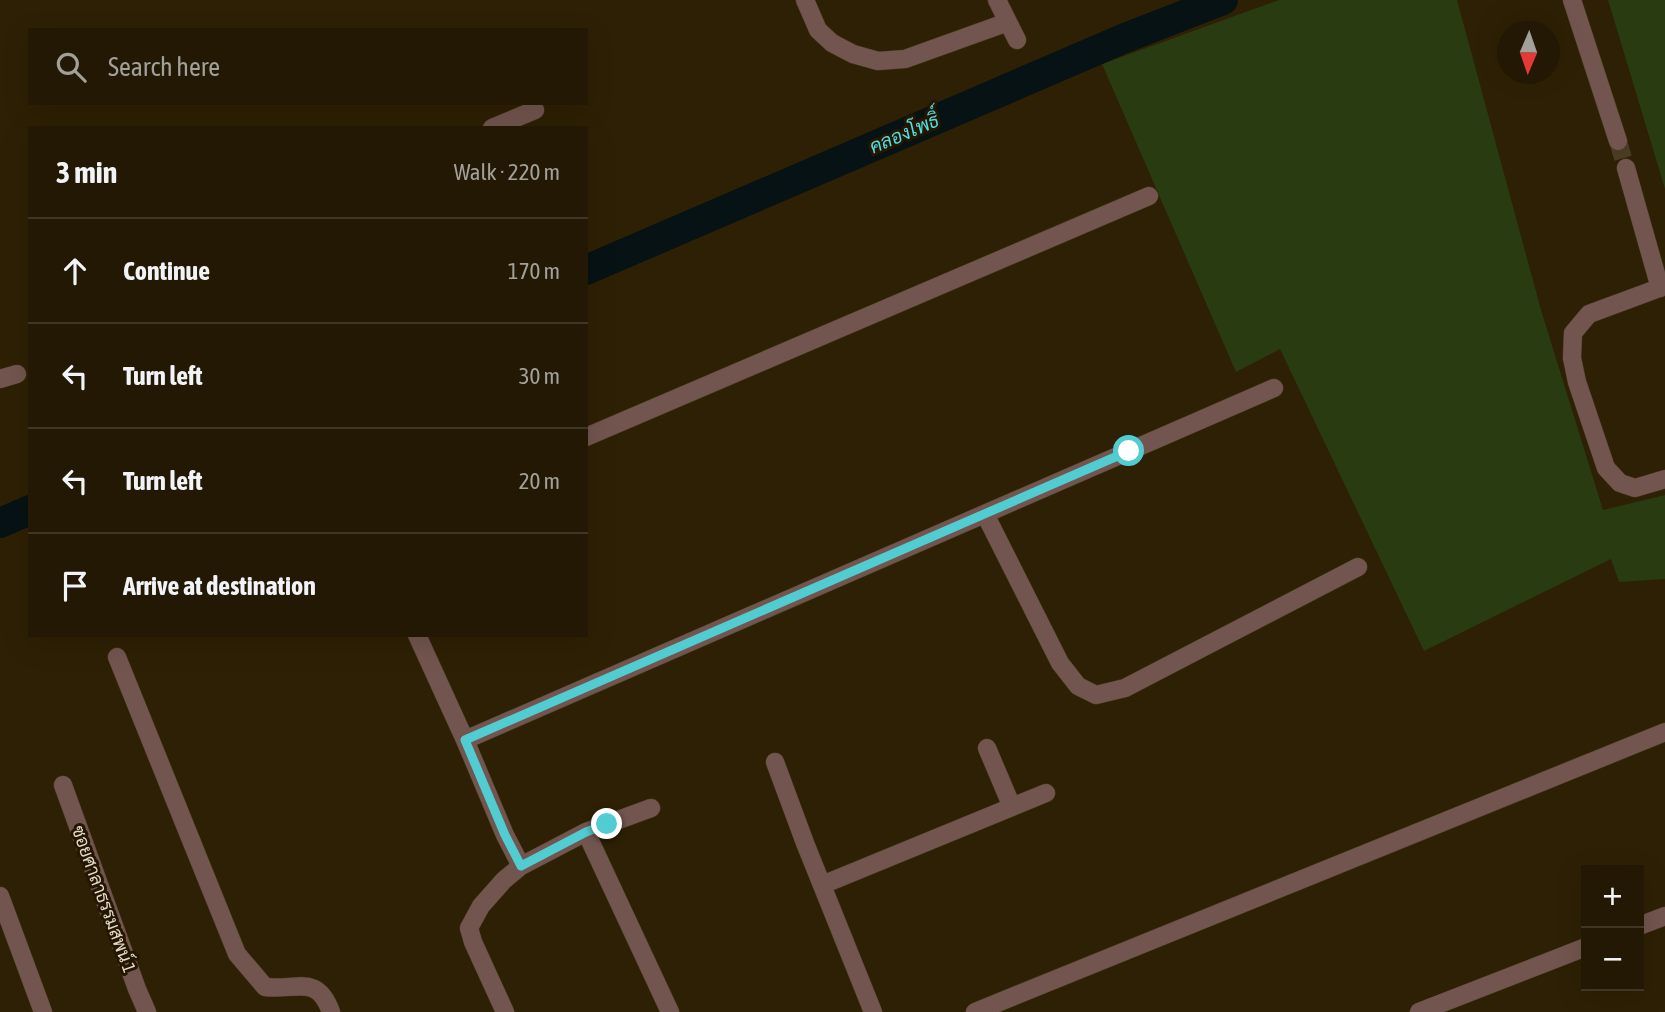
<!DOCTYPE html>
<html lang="en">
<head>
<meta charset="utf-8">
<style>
	:root { --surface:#221803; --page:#2a210d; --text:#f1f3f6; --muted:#a2a09a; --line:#3f3725 }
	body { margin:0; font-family:"Asap Condensed",Sarabun,sans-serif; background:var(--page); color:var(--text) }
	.controls { position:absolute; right:21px; bottom:21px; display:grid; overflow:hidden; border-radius:0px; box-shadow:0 7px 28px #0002 }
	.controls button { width:63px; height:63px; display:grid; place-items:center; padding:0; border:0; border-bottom:2px solid var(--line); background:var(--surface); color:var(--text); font:35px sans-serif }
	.compass { position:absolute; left:1497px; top:21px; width:63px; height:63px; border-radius:50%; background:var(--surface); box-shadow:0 7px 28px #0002; rotate:182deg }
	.stop { position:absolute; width:21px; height:21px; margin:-16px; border:5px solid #51ccd1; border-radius:50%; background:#fff }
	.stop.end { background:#51ccd1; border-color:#fff; box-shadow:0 2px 7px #0008 }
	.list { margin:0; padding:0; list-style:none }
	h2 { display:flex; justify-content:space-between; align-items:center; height:91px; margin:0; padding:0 28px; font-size:30px }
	h2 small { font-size:23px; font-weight:400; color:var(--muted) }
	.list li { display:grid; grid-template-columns:46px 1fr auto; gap:21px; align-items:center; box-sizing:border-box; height:105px; padding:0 28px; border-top:2px solid var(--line) }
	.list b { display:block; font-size:26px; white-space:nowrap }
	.list em { font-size:23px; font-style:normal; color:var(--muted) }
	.icon { flex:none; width:38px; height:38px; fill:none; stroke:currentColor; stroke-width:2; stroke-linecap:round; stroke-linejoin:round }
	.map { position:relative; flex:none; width:1665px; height:1012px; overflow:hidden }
	.search { position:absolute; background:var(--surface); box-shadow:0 7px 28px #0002; left:28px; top:28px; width:560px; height:77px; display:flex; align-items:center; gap:18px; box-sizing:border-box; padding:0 24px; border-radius:0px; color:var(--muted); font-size:26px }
	.panel { position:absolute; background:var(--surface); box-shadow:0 7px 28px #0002; left:28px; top:126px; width:560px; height:511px; border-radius:0px }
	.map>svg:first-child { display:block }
	.green { fill:#293b10 }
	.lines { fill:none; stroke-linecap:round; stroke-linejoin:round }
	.canal { stroke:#061213; stroke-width:30 }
	.minor-tunnel { stroke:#493c22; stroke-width:18; stroke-dasharray:18 9; stroke-linecap:butt }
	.minor-casing { stroke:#4b3e24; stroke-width:19 }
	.minor { stroke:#72554e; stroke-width:18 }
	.route { stroke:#51ccd1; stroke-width:9 }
	.labels { text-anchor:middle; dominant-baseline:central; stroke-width:6; stroke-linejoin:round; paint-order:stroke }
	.street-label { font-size:18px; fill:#e3daca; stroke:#241600 }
	.water-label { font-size:19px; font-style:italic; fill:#50dee9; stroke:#241600 }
</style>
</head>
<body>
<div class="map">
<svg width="1665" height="1012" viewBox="0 0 1665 1012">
	<rect width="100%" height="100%" fill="#2e2004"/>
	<path class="green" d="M1279,0H1457L1541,310L1603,510L1665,495V579L1619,582L1611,559L1424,651L1280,349L1236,372L1102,64Z
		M1608,0H1665V189Z"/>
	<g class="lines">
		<path class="canal" d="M586,270L1125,38L1223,0
			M0,523L30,510"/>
		<path class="minor-tunnel" d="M1618,141L1626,168"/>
		<defs>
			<path id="minor" d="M805,0L818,30L832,43L853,54L878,61L905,59L1008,22
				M997,0L1017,40
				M1572,0L1618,141
				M492,128L535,110
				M1626,168L1660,288
				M1665,286L1589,314L1573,333L1572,358L1577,382L1606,468L1620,483L1635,488L1665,479
				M0,379L17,374
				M586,437L1149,196
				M985,514L1060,663L1078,686L1096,695L1125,688L1358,567
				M417,635L465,740L505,835L521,866L504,880L481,906L469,928L473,942L505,1012
				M117,657L237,954L265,987C296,991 317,973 331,1012
				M465,740L1274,388
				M987,748L1012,807
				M775,762L805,843L873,1012
				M63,785L137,989L147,1012
				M586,832L670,1012
				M521,866L586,832L651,808
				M822,885L1046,793
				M0,896L43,1012
				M1639,926L1665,916
				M975,1012L1665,732
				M1419,1012L1586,947"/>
		</defs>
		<use href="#minor" class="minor-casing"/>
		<use href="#minor" class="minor"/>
	</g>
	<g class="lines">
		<path class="route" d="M607,824L586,832L521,866L505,835L465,740L1129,451"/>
	</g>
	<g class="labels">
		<g class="street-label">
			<text transform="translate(104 899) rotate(70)">ซอยศาลาธรรมสพน์ 1</text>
		</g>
		<g class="water-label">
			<text transform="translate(904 133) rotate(-23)">คลองโพธิ์</text>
		</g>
	</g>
</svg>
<div class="controls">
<button>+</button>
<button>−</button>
</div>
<svg class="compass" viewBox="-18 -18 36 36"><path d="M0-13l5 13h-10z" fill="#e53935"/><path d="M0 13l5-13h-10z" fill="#a2a09a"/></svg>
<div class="stop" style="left:1129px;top:451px"></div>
<div class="stop end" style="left:607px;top:824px"></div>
<div class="search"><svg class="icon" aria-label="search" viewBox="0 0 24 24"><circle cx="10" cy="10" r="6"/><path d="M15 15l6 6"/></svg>Search here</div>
<section class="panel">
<h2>3 min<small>Walk · 220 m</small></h2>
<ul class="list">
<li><svg class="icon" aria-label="ahead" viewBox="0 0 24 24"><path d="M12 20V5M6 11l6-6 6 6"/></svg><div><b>Continue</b></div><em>170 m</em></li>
<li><svg class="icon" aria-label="left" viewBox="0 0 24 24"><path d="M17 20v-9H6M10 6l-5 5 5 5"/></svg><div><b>Turn left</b></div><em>30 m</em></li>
<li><svg class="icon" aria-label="left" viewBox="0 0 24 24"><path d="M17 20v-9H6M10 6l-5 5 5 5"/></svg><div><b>Turn left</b></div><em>20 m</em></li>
<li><svg class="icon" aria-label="arrive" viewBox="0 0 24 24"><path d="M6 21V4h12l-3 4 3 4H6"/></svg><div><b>Arrive at destination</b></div></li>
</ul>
</section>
</div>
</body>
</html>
